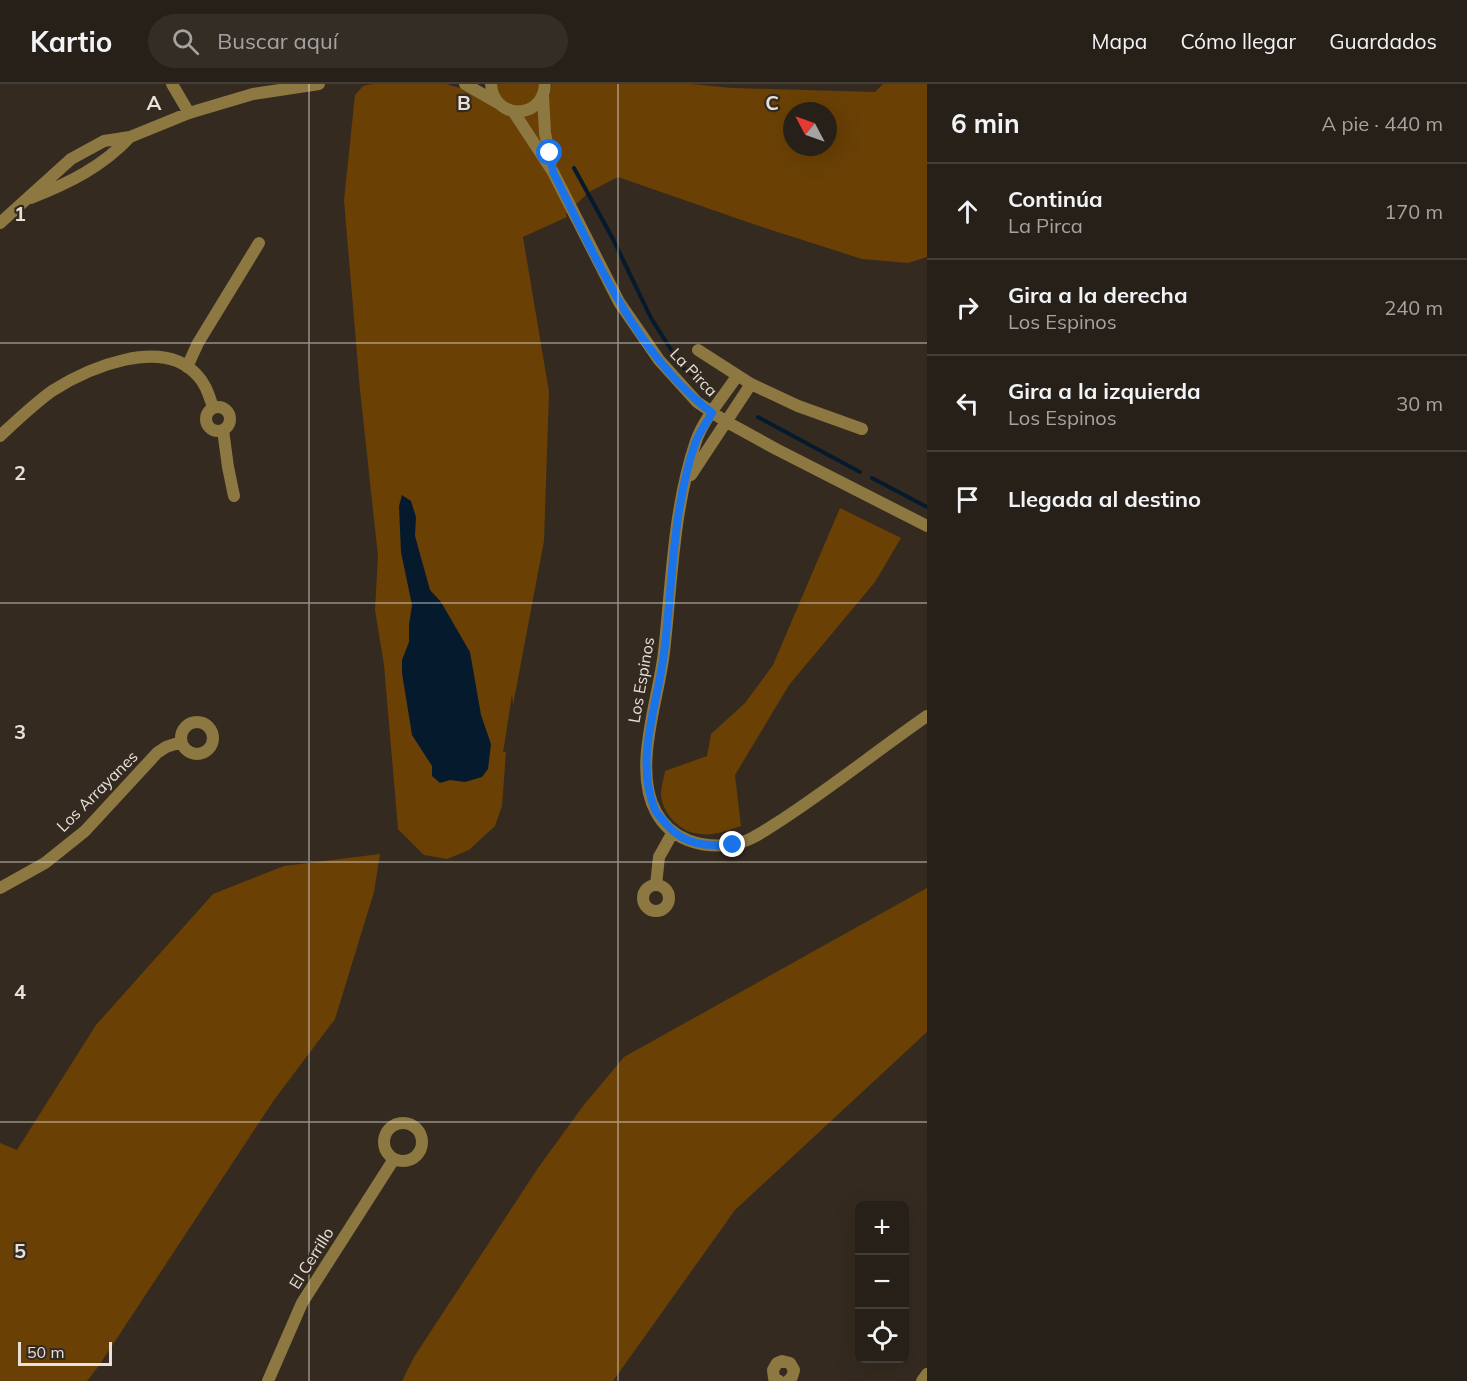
<!DOCTYPE html>
<html lang="es">
<head>
<meta charset="utf-8">
<style>
	:root { --surface:#272018; --page:#332d25; --text:#f1f3f6; --muted:#a4a3a2; --line:#433e37 }
	body { margin:0; font-family:Mulish,sans-serif; background:var(--page); color:var(--text) }
	.controls { position:absolute; right:18px; bottom:18px; display:grid; overflow:hidden; border-radius:9px; box-shadow:0 6px 24px #0002 }
	.controls button { width:54px; height:54px; display:grid; place-items:center; padding:0; border:0; border-bottom:2px solid var(--line); background:var(--surface); color:var(--text); font:30px sans-serif }
	.compass { position:absolute; left:783px; top:18px; width:54px; height:54px; border-radius:50%; background:var(--surface); box-shadow:0 6px 24px #0002; rotate:311deg }
	.scale { position:absolute; left:18px; bottom:15px; width:94px; box-sizing:border-box; padding-left:6px; border:3px solid #e8e1da; border-top:0; font-size:16px; line-height:21px; white-space:nowrap; color:#e8e1da; -webkit-text-stroke:4px #342a20; paint-order:stroke }
	.stop { position:absolute; width:18px; height:18px; margin:-14px; border:4px solid #1a73e8; border-radius:50%; background:#fff }
	.stop.end { background:#1a73e8; border-color:#fff; box-shadow:0 2px 6px #0008 }
	.list { margin:0; padding:0; list-style:none }
	h2 { display:flex; justify-content:space-between; align-items:center; height:78px; margin:0; padding:0 24px; font-size:26px }
	h2 small { font-size:20px; font-weight:400; color:var(--muted) }
	.list li { display:grid; grid-template-columns:39px 1fr auto; gap:18px; align-items:center; box-sizing:border-box; height:96px; padding:0 24px; border-top:2px solid var(--line) }
	.list b { display:block; font-size:22px; white-space:nowrap }
	.list p { margin:0; font-size:20px; white-space:nowrap; color:var(--muted) }
	.list em { font-size:20px; font-style:normal; color:var(--muted) }
	.icon { flex:none; width:33px; height:33px; fill:none; stroke:currentColor; stroke-width:2; stroke-linecap:round; stroke-linejoin:round }
	.map { position:relative; flex:none; width:927px; height:1297px; overflow:hidden }
	header { display:flex; align-items:center; gap:36px; box-sizing:border-box; height:84px; padding:0 30px; background:var(--surface); border-bottom:2px solid var(--line) }
	header strong { font-size:28px }
	nav { display:flex; gap:33px; margin-inline-start:auto; font-size:21px }
	.search { width:420px; height:54px; background:var(--page); display:flex; align-items:center; gap:15px; box-sizing:border-box; padding:0 21px; border-radius:33px; color:var(--muted); font-size:22px }
	main { display:flex }
	aside { flex:1; background:var(--surface) }
	.map>svg:first-child { display:block }
	.green { fill:#6a4005; fill-rule:evenodd }
	.water { fill:#061a2d }
	.lines { fill:none; stroke-linecap:round; stroke-linejoin:round }
	.stream { stroke:#061a2d; stroke-width:4 }
	.minor { stroke:#8d7841; stroke-width:12 }
	.route { stroke:#1a73e8; stroke-width:8 }
	.grid { fill:none; stroke:#e8e1da; stroke-width:1.5; stroke-opacity:0.55 }
	.labels { text-anchor:middle; dominant-baseline:central; stroke-width:4.5; stroke-linejoin:round; paint-order:stroke }
	.street-label { font-size:16px; fill:#e8e1da; stroke:#342a20 }
	.grid-label { font-size:20px; text-anchor:middle; font-weight:bold; fill:#e8e1da; stroke:#342a20; stroke-width:4.5; stroke-linejoin:round; paint-order:stroke }
</style>
</head>
<body>
<header>
<strong>Kartio</strong>
<div class="search"><svg class="icon" aria-label="search" viewBox="0 0 24 24"><circle cx="10" cy="10" r="6"/><path d="M15 15l6 6"/></svg>Buscar aquí</div>
<nav><a>Mapa</a><a>Cómo llegar</a><a>Guardados</a></nav>
</header>
<main>
<div class="map">
<svg width="927" height="1297" viewBox="0 0 927 1297">
	<rect width="100%" height="100%" fill="#342a20"/>
	<path class="green" d="M373,0H446L474,8L505,30L547,15L552,0H692L732,4L875,8L883,0H927V173L908,179L862,175L756,141L618,93L589,108L566,130L567,133L523,153L549,308L544,457L513,621L512,610L504,663L503,668H506L502,722L495,742L469,766L447,775L424,771L398,745L384,581L375,526L378,472L360,306L344,116L355,11L363,2ZM792,27H828V63H792Z
		M494,0H543L542,8L526,24L502,19Z
		M840,424L901,454L875,498L789,601L735,691L741,742C729,746 714,752 700,750C681,749 662,730 661,710C661,703 664,694 665,687L707,672L711,650L745,619L773,581Z
		M380,770L374,808L335,935L274,1016L98,1283L87,1297H0V1059L17,1066L96,941L213,810L284,782Z
		M927,804V948L735,1126L613,1297H402L414,1273L538,1084L583,1022L624,973Z"/>
	<path class="water" d="M402,411L411,417L416,433L415,452L430,506L441,518L470,568L481,631L491,660L488,685L482,693L465,698L450,696L440,699L432,692V682L412,651L402,589V576L409,558V541L412,521L401,468L399,422Z"/>
	<g class="lines">
		<path class="stream" d="M574,84L613,155L651,234L682,283L711,304
			M758,333L860,388
			M872,394L927,423"/>
		<path class="minor" d="M172,0L189,29
			M465,0L498,19
			M491,0C493,36 543,37 545,0
			M543,11L545,49L551,78
			M513,27L553,88L619,218L659,276L697,318L725,337L776,365L927,442
			M31,114C69,99 102,83 130,53
			M0,139L71,75L104,57L130,53L189,29L253,10L319,0
			M698,266L751,300L798,322L862,345
			M187,283L198,259L259,159
			M737,292C724,312 704,334 696,357C673,425 672,497 664,568C659,614 632,685 656,728C671,756 701,764 730,761C749,759 767,745 783,735C832,703 878,666 927,632
			M206 335a12 12 0 1 1 24 0a12 12 0 1 1-24 0Z
			M223,346L228,383L234,412
			M0,352C16,337 34,320 52,307C88,284 162,252 197,291C206,300 209,312 213,323
			M691,391L751,300
			M181 654a16 16 0 1 1 32 0a16 16 0 1 1-32 0Z
			M643 814a13 13 0 1 1 26 0a13 13 0 1 1-26 0Z
			M656,801L659,773L673,748
			M0,804L45,779L85,747L157,669L166,663L181,658
			M384 1058a19 19 0 1 1 38 0a19 19 0 1 1-38 0Z
			M268,1297L302,1219L394,1075
			M779,1297L774,1294L773,1286L777,1279L782,1277L790,1279L794,1286L792,1293L788,1297
			M922,1297L927,1290"/>
	</g>
	<g class="lines">
		<path class="route" d="M550,69L553,88C596,173 635,270 712,329C707,338 700,347 696,357C672,425 673,498 664,569C658,620 634,675 655,726C658,731 663,736 666,740C685,762 707,762 733,761"/>
	</g>
	<path class="grid" d="M309,0V1297M618,0V1297M0,259H927M0,519H927M0,778H927M0,1038H927"/>
	<g class="labels">
		<g class="street-label">
			<text transform="translate(694 288) rotate(46)">La Pirca</text>
			<text transform="translate(641 596) rotate(-80)">Los Espinos</text>
			<text transform="translate(97 707) rotate(-45)">Los Arrayanes</text>
			<text transform="translate(311 1174) rotate(-58)">El Cerrillo</text>
		</g>
	</g>
	<g class="grid-label">
		<text x="154" y="26">A</text>
		<text x="464" y="26">B</text>
		<text x="772" y="26">C</text>
		<text x="20" y="137">1</text>
		<text x="20" y="396">2</text>
		<text x="20" y="655">3</text>
		<text x="20" y="915">4</text>
		<text x="20" y="1174">5</text>
	</g>
</svg>
<div class="controls">
<button>+</button>
<button>−</button>
<button><svg class="icon" aria-label="locate" viewBox="0 0 24 24"><circle cx="12" cy="12" r="6"/><path d="M12 2v4M12 18v4M2 12h4M18 12h4"/></svg></button>
</div>
<svg class="compass" viewBox="-18 -18 36 36"><path d="M0-13l5 13h-10z" fill="#e53935"/><path d="M0 13l5-13h-10z" fill="#a4a3a2"/></svg>
<div class="scale">50 m</div>
<div class="stop" style="left:550px;top:69px"></div>
<div class="stop end" style="left:733px;top:761px"></div>
</div>
<aside>
<h2>6 min<small>A pie · 440 m</small></h2>
<ul class="list">
<li><svg class="icon" aria-label="ahead" viewBox="0 0 24 24"><path d="M12 20V5M6 11l6-6 6 6"/></svg><div><b>Continúa</b><p>La Pirca</p></div><em>170 m</em></li>
<li><svg class="icon" aria-label="right" viewBox="0 0 24 24"><path d="M7 20v-9h11M14 6l5 5-5 5"/></svg><div><b>Gira a la derecha</b><p>Los Espinos</p></div><em>240 m</em></li>
<li><svg class="icon" aria-label="left" viewBox="0 0 24 24"><path d="M17 20v-9H6M10 6l-5 5 5 5"/></svg><div><b>Gira a la izquierda</b><p>Los Espinos</p></div><em>30 m</em></li>
<li><svg class="icon" aria-label="arrive" viewBox="0 0 24 24"><path d="M6 21V4h12l-3 4 3 4H6"/></svg><div><b>Llegada al destino</b></div></li>
</ul>
</aside>
</main>
</body>
</html>
